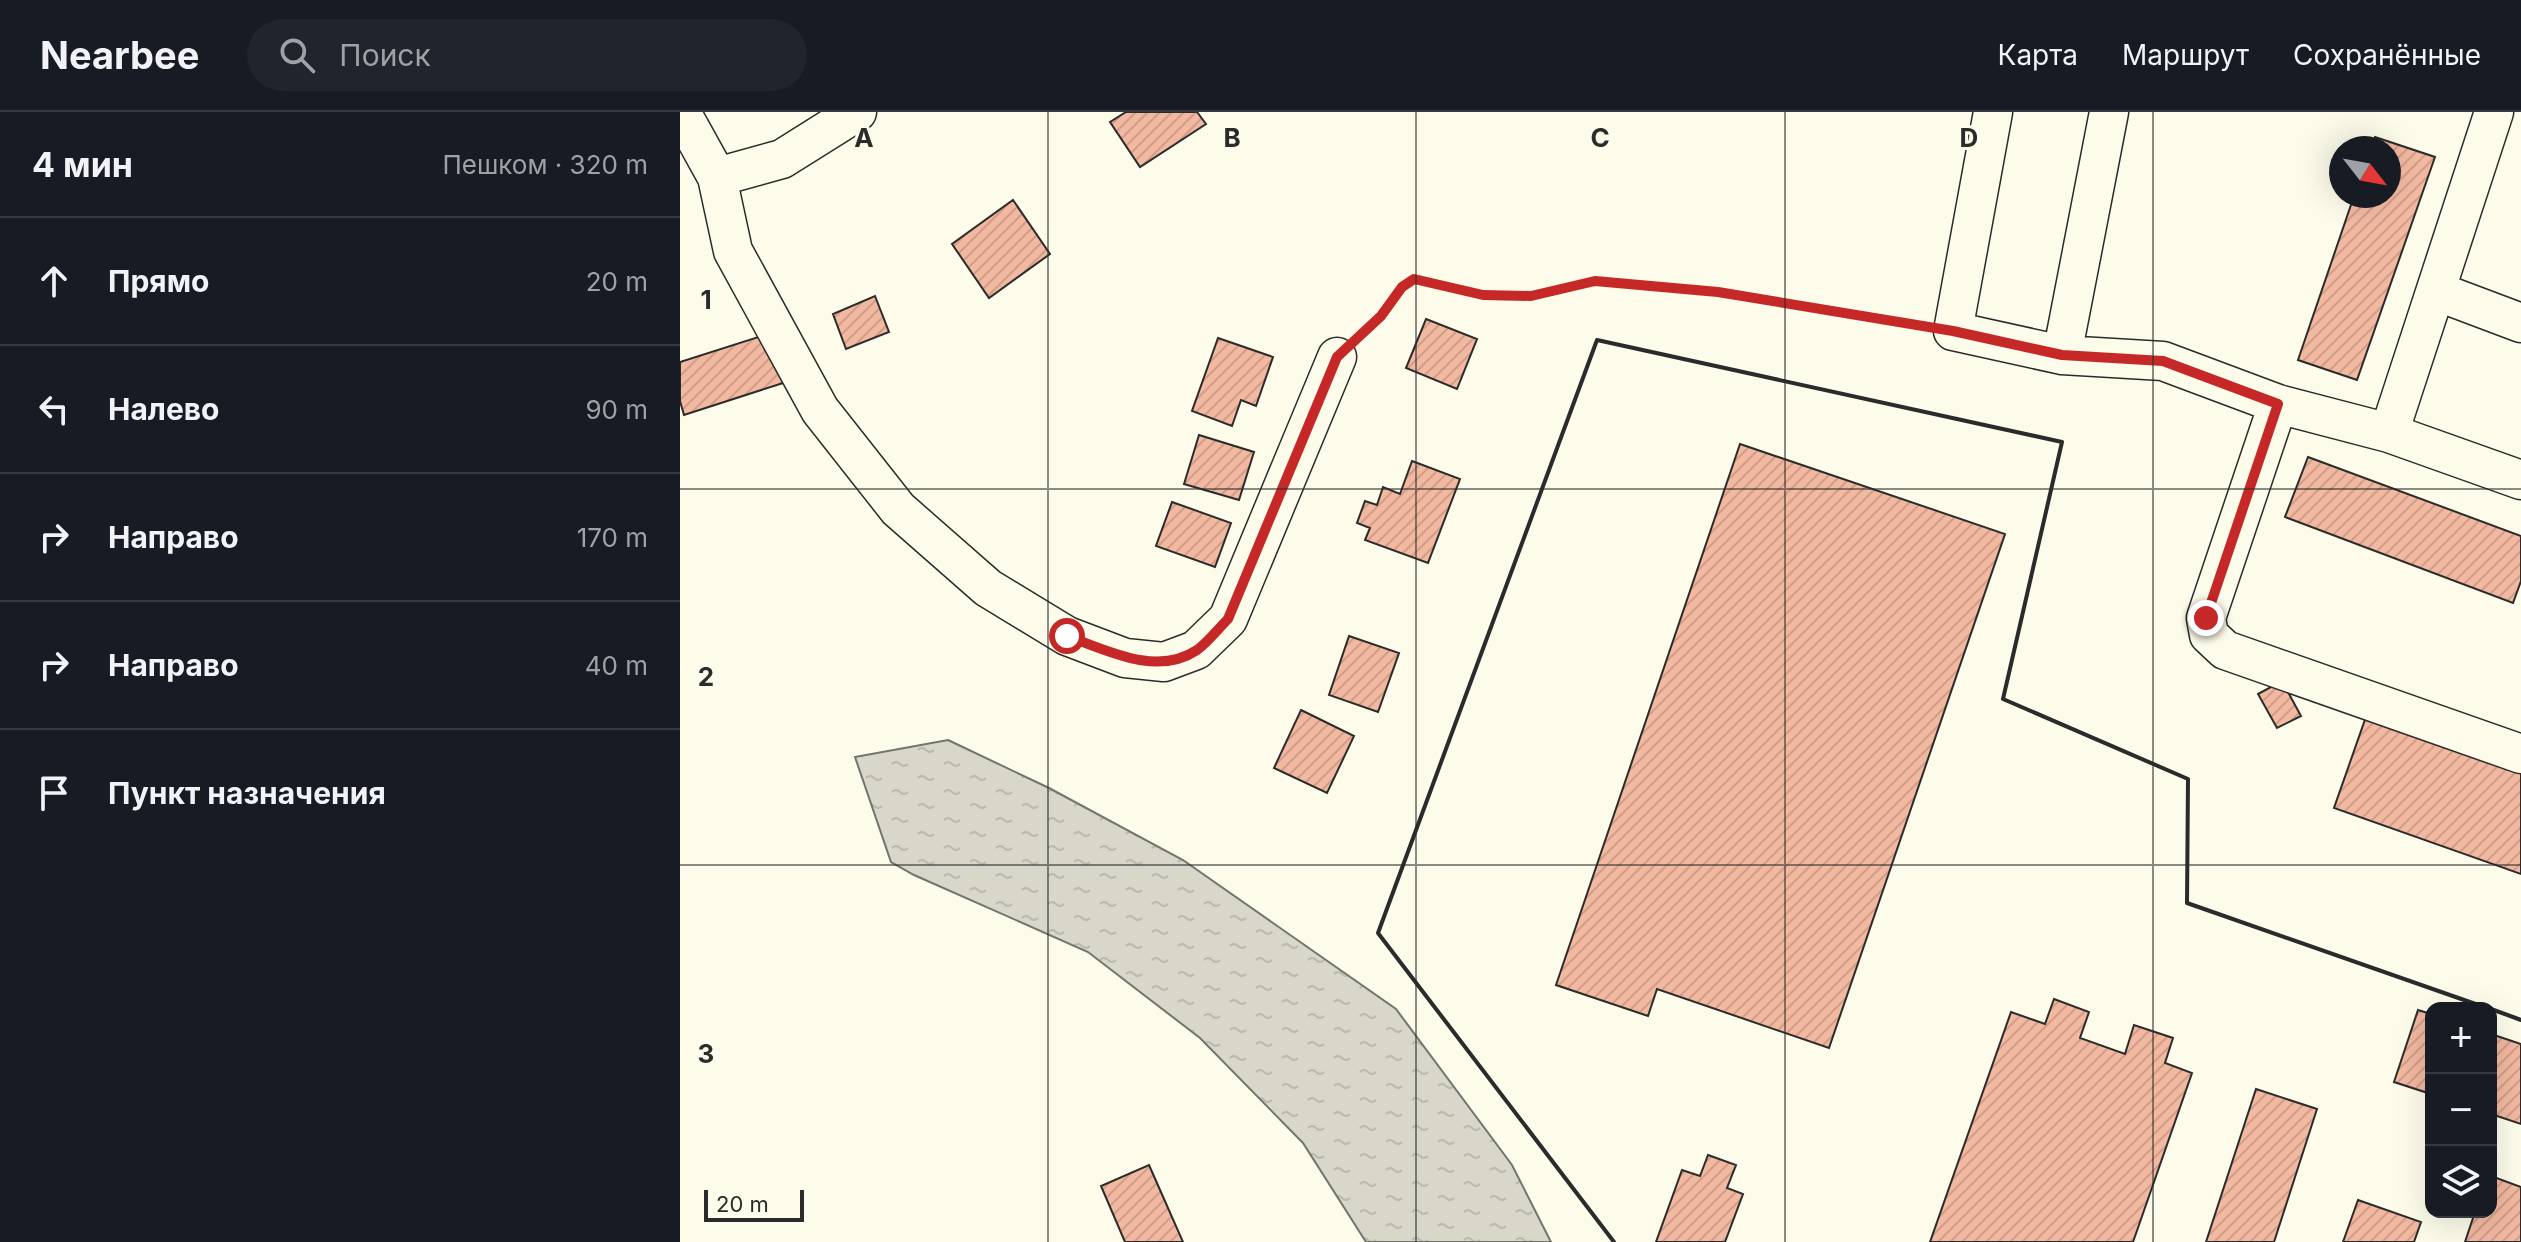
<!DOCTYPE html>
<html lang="ru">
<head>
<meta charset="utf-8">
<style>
	:root { --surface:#171b24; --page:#20242c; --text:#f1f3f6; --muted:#9ea1a6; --line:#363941 }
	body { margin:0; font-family:Inter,sans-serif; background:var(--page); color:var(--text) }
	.controls { position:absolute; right:24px; bottom:24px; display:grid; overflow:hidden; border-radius:16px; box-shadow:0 8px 32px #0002 }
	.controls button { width:72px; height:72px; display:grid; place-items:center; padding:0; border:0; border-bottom:2px solid var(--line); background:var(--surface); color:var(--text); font:40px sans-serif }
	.compass { position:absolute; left:1649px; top:24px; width:72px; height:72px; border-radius:50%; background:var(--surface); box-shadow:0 8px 32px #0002; rotate:121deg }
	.scale { position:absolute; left:24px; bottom:20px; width:100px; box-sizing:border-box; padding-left:8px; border:4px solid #2b2b2b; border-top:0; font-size:22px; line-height:28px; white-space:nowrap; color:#2b2b2b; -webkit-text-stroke:6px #fdfbea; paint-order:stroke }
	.stop { position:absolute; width:24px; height:24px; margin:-18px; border:6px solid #c62828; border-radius:50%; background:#fff }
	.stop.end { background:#c62828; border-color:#fff; box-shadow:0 2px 8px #0008 }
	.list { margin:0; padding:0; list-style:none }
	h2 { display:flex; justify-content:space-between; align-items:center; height:104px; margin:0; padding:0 32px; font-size:34px }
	h2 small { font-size:26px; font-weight:400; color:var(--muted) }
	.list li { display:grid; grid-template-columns:52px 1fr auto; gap:24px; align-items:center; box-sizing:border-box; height:128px; padding:0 32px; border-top:2px solid var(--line) }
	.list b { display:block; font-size:30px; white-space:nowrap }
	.list em { font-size:26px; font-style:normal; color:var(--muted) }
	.icon { flex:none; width:44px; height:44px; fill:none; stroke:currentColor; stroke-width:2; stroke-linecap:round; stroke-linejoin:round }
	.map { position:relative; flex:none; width:1841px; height:1130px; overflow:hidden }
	header { display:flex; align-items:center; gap:48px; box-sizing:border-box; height:112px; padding:0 40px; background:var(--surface); border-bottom:2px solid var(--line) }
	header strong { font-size:38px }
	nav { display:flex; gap:44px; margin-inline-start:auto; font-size:28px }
	.search { width:560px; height:72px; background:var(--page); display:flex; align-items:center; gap:20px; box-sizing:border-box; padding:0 28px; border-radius:44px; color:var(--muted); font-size:30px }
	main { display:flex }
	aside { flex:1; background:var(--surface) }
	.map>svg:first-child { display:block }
	.water { fill:url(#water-ripples); stroke:#74746e; stroke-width:2 }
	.building { fill:url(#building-hatch); stroke:#2b2b2b; stroke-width:2 }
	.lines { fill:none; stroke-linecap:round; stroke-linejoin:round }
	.minor-casing { stroke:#2b2b2b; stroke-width:41 }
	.path { stroke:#6a6964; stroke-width:5; stroke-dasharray:6 4; stroke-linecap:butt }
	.minor { stroke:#fdfbea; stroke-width:38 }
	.wall { stroke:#2b2b2b; stroke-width:4 }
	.route { stroke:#c62828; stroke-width:10 }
	.grid { fill:none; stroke:#2b2b2b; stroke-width:2; stroke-opacity:0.55 }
	.grid-label { font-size:26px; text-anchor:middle; font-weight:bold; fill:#2b2b2b; stroke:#fdfbea; stroke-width:6; stroke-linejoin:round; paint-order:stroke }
</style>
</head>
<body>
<header>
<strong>Nearbee</strong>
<div class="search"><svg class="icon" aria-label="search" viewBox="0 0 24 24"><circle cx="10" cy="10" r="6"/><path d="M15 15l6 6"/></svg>Поиск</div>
<nav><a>Карта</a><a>Маршрут</a><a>Сохранённые</a></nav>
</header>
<main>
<aside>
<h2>4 мин<small>Пешком · 320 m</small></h2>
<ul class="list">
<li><svg class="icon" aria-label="ahead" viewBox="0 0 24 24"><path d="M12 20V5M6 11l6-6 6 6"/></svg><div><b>Прямо</b></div><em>20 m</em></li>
<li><svg class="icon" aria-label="left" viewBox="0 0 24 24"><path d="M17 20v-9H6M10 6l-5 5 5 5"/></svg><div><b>Налево</b></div><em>90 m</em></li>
<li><svg class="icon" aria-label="right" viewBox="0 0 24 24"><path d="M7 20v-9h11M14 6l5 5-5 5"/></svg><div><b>Направо</b></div><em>170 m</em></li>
<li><svg class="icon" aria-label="right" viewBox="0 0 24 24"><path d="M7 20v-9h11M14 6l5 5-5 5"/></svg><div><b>Направо</b></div><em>40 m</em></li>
<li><svg class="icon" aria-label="arrive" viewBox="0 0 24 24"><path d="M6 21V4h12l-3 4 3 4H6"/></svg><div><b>Пункт назначения</b></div></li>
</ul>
</aside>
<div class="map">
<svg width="1841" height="1130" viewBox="0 0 1841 1130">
	<defs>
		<pattern id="water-ripples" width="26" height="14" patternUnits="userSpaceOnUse" patternTransform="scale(2)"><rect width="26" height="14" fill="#d8d7c9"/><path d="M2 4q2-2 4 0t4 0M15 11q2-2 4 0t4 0" fill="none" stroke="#bab9ad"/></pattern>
		<pattern id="building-hatch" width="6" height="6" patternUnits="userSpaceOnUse" patternTransform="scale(2)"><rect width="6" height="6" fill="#f2b8a0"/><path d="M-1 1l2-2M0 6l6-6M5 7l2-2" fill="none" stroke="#d09e8a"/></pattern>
	</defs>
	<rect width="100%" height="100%" fill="#fdfbea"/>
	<path class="water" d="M268,628L369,676L503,748L716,897L832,1053L871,1130H686L623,1031L520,926L408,840L234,763L211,750L175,645Z"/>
	<path class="building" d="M446,0H517L526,12L460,55L430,10Z
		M1695,25L1755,45L1677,268L1618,248L1674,84H1709V36H1691Z
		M333,88L370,142L309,186L272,132Z
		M195,184L209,220L166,237L153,202Z
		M746,207L797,227L777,277L726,256Z
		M88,222L103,271L4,303L0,289V250Z
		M538,226L593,245L576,294L561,288L552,314L512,299Z
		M519,323L574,340L559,388L504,372Z
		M1060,332L1325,422L1149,936L977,877L968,904L876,873Z
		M1628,345L1841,424V469L1833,491L1605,405Z
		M732,349L780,367L748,451L685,428L690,416L677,411L685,389L697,393L703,375L720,382Z
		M492,390L551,411L535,455L476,434Z
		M669,524L719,541L698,600L649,583Z
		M1602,569L1621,604L1597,616L1578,582Z
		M621,598L674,624L647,681L594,656Z
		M1688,599L1841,652V762L1654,696Z
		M1374,887L1409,900L1400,926L1445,942L1454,913L1493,926L1485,951L1512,961L1453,1130H1250L1331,900L1365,912Z
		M1738,898L1751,902V982L1714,970Z
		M1811,922L1841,932V1012L1811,1002Z
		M1576,977L1637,997L1594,1130H1526Z
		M1028,1043L1056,1053L1047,1076L1063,1082L1045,1130H976L1002,1058L1020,1064Z
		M469,1053L503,1130H445L421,1074Z
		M1811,1064L1841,1075V1130H1785L1795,1100H1811Z
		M1678,1088L1741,1110L1734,1130H1663Z"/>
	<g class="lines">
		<defs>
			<path id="minor" d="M1313,0L1273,219L1382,243L1483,249L1598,292L1709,321L1814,0
				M6,9L37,65L102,47L177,0
				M37,65L53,139L140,298L218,397L308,476L387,524L445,546L484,550L516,538L548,507L657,245
				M1756,179L1841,211
				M1382,243L1429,0
				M1598,292L1526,506L1529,523L1545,538L1841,642
				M1709,321L1841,368"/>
		</defs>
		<use href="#minor" class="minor-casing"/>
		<path class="path" d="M681,223C700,205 713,180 734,167L803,183L851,184L915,169L1038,180L1240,213"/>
		<use href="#minor" class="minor"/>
		<path class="wall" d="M1811,897L1841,908
			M934,1130L698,821L917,228L1382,330L1323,587L1508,667L1507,791L1807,896"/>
	</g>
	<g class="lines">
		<path class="route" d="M387,524C426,538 477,565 517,538C528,530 538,517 548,507L657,245L701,204L722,175L734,167L803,183L851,184L915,169L1038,180L1273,219L1382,243L1483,249L1598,292L1526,506"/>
	</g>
	<path class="grid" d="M368,0V1130M736,0V1130M1105,0V1130M1473,0V1130M0,377H1841M0,753H1841"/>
	<g class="grid-label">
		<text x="184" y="35">A</text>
		<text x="552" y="35">B</text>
		<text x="920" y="35">C</text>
		<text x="1289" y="35">D</text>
		<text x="26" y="197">1</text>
		<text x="26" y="574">2</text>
		<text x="26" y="951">3</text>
	</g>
</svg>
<div class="controls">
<button>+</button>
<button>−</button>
<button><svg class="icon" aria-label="layers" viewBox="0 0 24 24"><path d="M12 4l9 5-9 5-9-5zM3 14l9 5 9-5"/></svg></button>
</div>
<svg class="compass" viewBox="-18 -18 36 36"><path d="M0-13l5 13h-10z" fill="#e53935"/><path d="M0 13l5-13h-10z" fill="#9ea1a6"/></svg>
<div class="scale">20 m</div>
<div class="stop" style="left:387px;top:524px"></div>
<div class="stop end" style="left:1526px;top:506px"></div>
</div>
</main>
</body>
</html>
